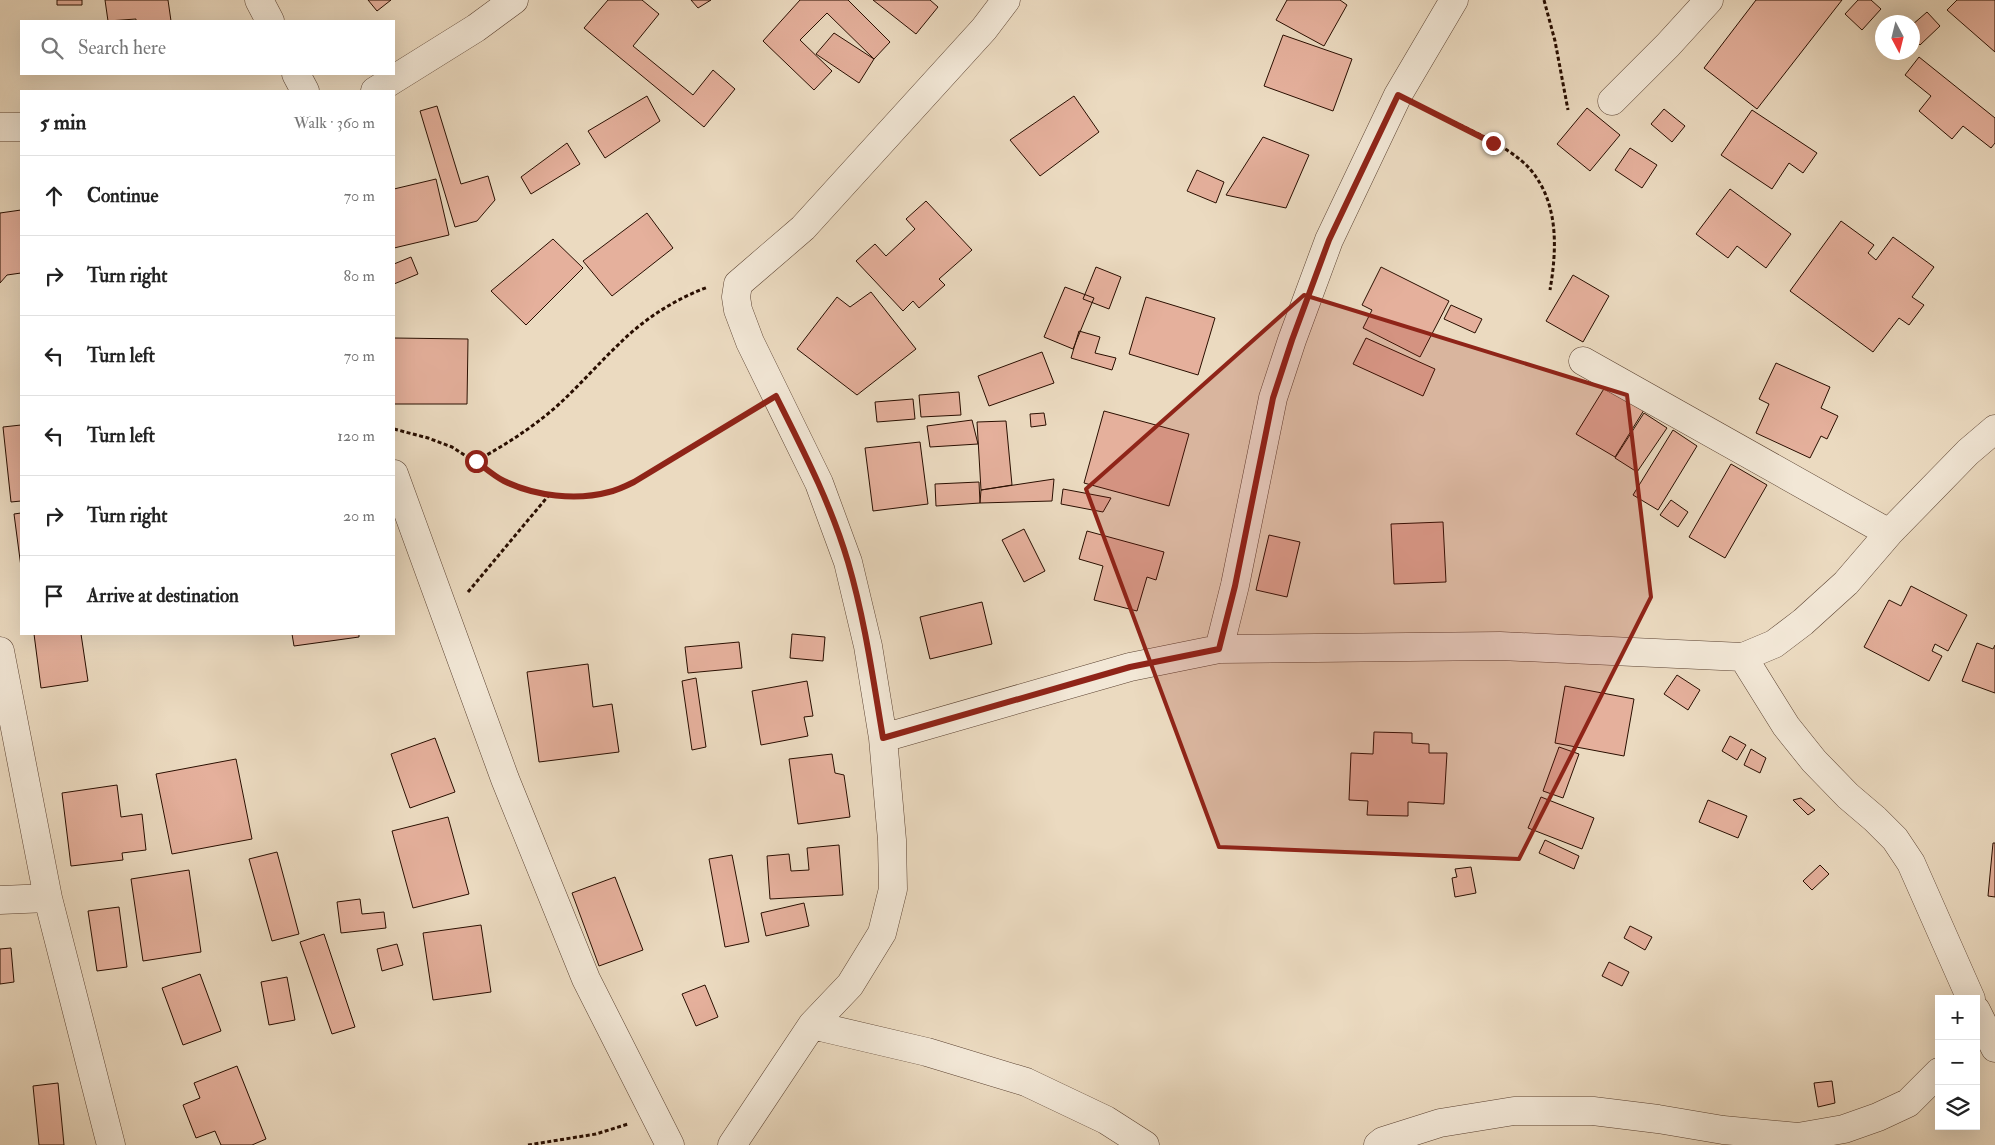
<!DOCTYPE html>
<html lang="en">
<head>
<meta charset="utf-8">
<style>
	:root { --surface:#fff; --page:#f2f2f2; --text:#222; --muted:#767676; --line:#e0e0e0 }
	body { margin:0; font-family:"IM FELL Double Pica",serif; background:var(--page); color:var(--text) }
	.controls { position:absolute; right:15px; bottom:15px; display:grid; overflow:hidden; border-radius:0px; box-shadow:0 5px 20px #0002 }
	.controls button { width:45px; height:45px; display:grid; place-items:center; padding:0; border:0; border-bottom:1px solid var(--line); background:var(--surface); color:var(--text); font:25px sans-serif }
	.compass { position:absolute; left:1875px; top:15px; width:45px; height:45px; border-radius:50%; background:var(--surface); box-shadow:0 5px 20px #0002; rotate:173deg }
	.stop { position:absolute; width:15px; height:15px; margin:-11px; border:4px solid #8f2418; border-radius:50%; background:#fff }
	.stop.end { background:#8f2418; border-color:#fff; box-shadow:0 1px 5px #0008 }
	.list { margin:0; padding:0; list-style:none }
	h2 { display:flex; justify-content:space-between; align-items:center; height:65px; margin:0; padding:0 20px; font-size:21px }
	h2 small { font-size:16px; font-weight:400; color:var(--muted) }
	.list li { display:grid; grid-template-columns:32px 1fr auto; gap:15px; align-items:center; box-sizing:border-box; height:80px; padding:0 20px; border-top:1px solid var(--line) }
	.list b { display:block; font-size:19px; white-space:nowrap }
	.list em { font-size:16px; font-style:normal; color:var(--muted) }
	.icon { flex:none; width:28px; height:28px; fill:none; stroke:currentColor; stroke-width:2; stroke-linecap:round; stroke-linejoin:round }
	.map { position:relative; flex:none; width:1995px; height:1145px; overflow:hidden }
	.search { position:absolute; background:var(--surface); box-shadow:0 5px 20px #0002; left:20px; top:20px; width:375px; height:55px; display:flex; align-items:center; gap:12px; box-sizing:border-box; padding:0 18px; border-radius:0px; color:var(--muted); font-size:19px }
	.panel { position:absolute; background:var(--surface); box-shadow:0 5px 20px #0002; left:20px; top:90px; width:375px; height:545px; border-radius:0px }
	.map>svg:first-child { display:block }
	.building { fill:#e5b09c; stroke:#290e00 }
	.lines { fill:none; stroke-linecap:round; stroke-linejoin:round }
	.minor-casing { stroke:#5a4130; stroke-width:29 }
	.path { stroke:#290e00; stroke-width:3; stroke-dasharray:4 2.5; stroke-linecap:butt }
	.minor { stroke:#f2e7d6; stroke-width:28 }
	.route { stroke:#8f2418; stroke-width:6 }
	.marked { fill:#8f2418; fill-opacity:0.2; stroke:#8f2418; stroke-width:4; stroke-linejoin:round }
</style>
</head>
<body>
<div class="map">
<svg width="1995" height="1145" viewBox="0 0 1995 1145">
	<rect width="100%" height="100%" fill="#ebdac0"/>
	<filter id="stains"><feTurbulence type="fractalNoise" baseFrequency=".004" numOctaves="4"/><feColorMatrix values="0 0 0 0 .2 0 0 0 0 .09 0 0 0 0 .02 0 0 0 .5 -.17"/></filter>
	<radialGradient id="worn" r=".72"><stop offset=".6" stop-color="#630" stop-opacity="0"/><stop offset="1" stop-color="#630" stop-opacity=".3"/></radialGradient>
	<path class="building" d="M57,0H82V5H57Z
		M105,0H168L171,21H136V19L108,21Z
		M368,0H391L377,11Z
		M608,0H642L659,14L633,46L693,95L713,70L735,89L704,127L584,28Z
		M691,0H711L698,8Z
		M800,0H848L890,42L874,59L827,13L800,40L832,71L814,90L763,41Z
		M873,0H930L938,7L916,34Z
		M1287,0H1340L1347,5L1324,46L1276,20Z
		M1756,0H1842L1757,109L1704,68Z
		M1858,0H1871L1881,9L1862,30L1845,14Z
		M1957,0H1995V52L1947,10Z
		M1927,12L1940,26L1920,45L1912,37V25Z
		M834,33L874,59L859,83L816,54Z
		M1283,35L1352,59L1333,111L1264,86Z
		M1919,57L1995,118V143L1991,148L1963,126L1952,139L1919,111L1931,96L1905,75Z
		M647,96L660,121L605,158L588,131Z
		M1074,96L1099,132L1040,176L1010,140Z
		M437,106L461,184L488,176L495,200L477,221L455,227L420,111Z
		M1587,108L1620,135L1590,171L1557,144Z
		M1664,109L1685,126L1672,142L1651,124Z
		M1752,110L1817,153L1803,173L1789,163L1772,189L1721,155Z
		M1263,137L1309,155L1286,208L1226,195Z
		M567,143L580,164L531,194L521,177Z
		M1630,148L1657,165L1642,188L1615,170Z
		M1197,170L1224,182L1216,203L1187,191Z
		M436,179L449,235L394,248V189Z
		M1730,189L1791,234L1766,268L1737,246L1728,258L1696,234Z
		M926,201L972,250L939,279L945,285L919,308L913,301L903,311L856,261L875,244L886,256L915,229L906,219Z
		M21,210V273L7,275L0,283V213Z
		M647,213L673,248L612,296L583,261Z
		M1841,221L1874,245L1868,253L1876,260L1893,237L1934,267L1912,297L1924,305L1909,325L1899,318L1873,352L1790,291Z
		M553,239L583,268L526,325L491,291Z
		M411,257L418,274L394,284V264Z
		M1096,267L1121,277L1109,309L1083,299Z
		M1381,267L1449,301L1420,357L1363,328L1372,310L1362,305Z
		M1573,275L1609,296L1583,342L1546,321Z
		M1065,287L1094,298L1073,349L1044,337Z
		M871,292L916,349L857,395L797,349L837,297L850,307Z
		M1146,297L1215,318L1198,375L1129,354Z
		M1451,305L1482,319L1475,333L1444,319Z
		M1079,331L1100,337L1095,353L1116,358L1112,370L1071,358Z
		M394,338L468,339L467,404H394Z
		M1366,338L1435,369L1423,396L1353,364Z
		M1042,352L1054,383L989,406L978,376Z
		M1776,363L1830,387L1821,408L1838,416L1827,439L1821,436L1810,458L1756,433L1769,404L1759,399Z
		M1605,387L1644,410L1615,457L1576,434Z
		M959,392L961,415L921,417L919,395Z
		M913,399L915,419L877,422L875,402Z
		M1104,411L1189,434L1169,506L1084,483Z
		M1044,413L1046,425L1031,427L1030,414Z
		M1644,413L1667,428L1637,472L1615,458Z
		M972,420L978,444L930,447L927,426Z
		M1006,421L1012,485L981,490L977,422Z
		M21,425V501L11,502L3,427Z
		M1673,430L1697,446L1658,510L1633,495Z
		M920,442L928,504L873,511L865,448Z
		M1731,464L1767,485L1725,558L1689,537Z
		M1054,479L1052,501L980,503L981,490Z
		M979,482L980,503L936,506L935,484Z
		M1063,489L1111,498L1103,512L1061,504Z
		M1671,500L1688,512L1678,527L1660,515Z
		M21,513V567L14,514Z
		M1443,522L1446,582L1394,584L1391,524Z
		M1024,529L1045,571L1024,582L1002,540Z
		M1087,531L1164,552L1156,580L1147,577L1137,611L1094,600L1103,566L1079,559Z
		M1269,535L1300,542L1287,597L1256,590Z
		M1911,586L1967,615L1948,651L1935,644L1932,651L1942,656L1929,681L1864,647L1889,600L1901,606Z
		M982,602L992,644L930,659L920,617Z
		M34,634H81L88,681L41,688Z
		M292,634H359V637L294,646Z
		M792,634L825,637L823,661L790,658Z
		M739,642L742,668L688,673L685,647Z
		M1977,643L1993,649L1995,645V693L1962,681Z
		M588,664L593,707L612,704L619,752L539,762L527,672Z
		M1677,675L1700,690L1688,710L1664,694Z
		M696,678L706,747L692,750L682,681Z
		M807,681L813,716L804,717L808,736L761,745L752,691Z
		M1565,686L1634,699L1624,756L1555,743Z
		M1374,732L1412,733V743L1429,744V753H1447L1444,804L1408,802V816L1367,815L1368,801L1349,800L1351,753L1373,754Z
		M1730,736L1746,745L1737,760L1722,751Z
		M435,738L455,792L410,808L391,754Z
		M1559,747L1579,754L1563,798L1543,791Z
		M1751,749L1766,758L1760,773L1744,765Z
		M832,754L835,773L844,775L850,817L798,824L789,759Z
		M236,759L252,839L172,854L156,774Z
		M117,785L121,817L142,814L146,850L122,853L123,860L71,866L62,793Z
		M1541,797L1594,818L1582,849L1528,828Z
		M1801,798L1815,810L1808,815L1793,800Z
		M1708,800L1747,816L1738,838L1699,822Z
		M448,817L469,894L413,908L392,831Z
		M1545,840L1579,856L1574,869L1539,853Z
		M1993,843H1995V897L1988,896Z
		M839,845L843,895L770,899L767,856L789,854L791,871L809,870L807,848Z
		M277,852L299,934L272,941L249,859Z
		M732,855L749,942L725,947L709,859Z
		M1820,865L1829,874L1812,890L1803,881Z
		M1471,867L1476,893L1455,897L1452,878L1457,877L1455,869Z
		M189,870L201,952L143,961L131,879Z
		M615,877L643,950L599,966L572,893Z
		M360,899L362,914L384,912L386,928L341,933L337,902Z
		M804,903L809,926L766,936L761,913Z
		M119,907L127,967L97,971L88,911Z
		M481,925L491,992L433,1000L423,933Z
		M1630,926L1652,937L1645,950L1624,938Z
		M324,934L355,1027L332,1034L300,942Z
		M397,944L403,965L382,971L377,949Z
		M11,948L14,982L0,984V949Z
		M1609,962L1629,972L1622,986L1602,976Z
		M200,974L221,1031L183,1045L162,988Z
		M287,977L295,1020L269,1025L261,982Z
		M705,985L718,1017L696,1026L682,994Z
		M237,1066L266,1139L252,1145H221L215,1131L196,1138L183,1105L200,1098L194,1083Z
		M1832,1081L1835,1103L1818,1107L1814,1083Z
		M58,1083L64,1145H39L33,1086Z"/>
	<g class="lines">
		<defs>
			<path id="minor" d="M259,0L270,21
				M296,74L305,91
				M375,91L476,28L514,0
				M1612,101L1668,45L1709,0
				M0,127H21
				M1583,361L1889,533
				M394,474L505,779L586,979L670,1145
				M1219,649L1235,585L1273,398L1292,340L1329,240L1398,95L1454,0
				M0,651L48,898L111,1145
				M1743,657L1786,726L1814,761L1848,796L1875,819L1895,839L1911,863L1971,999
				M883,738L1130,667L1219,649L1500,646L1743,657L1774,644L1803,622L1846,583L1889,533L1968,452L1995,429
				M0,900L48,898
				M1976,1010L1995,1048
				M812,1025L927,1052L1026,1082L1106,1120L1145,1145
				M732,1145L812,1025L850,985L882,933L893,889L892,840L883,738L868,646L848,562L819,483L750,342L738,310L736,297L738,284L803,228L984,29L1006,0
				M1378,1145L1383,1141L1440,1123L1514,1111H1593L1658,1119L1723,1130L1798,1137L1844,1129L1878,1117L1908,1103L1939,1072"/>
		</defs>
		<use href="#minor" class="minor-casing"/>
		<path class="path" d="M1544,0L1555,41L1568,110
			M1424,108C1454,123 1508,144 1530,169C1559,203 1557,249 1550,290
			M394,429L428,438L452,447L503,480L526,489L549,495L582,496L610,492L635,482L752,410
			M476,461C505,445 532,428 557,406C579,386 598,364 619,344C644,319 675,299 708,287
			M468,592L549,495
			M528,1145L596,1134L628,1124"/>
		<use href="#minor" class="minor"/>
	</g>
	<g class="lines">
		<path class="route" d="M476,461C485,468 494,476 504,481C535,496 576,501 609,492C618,490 626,486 634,482L776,396C803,450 831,504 848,562C865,620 873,679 883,738L1130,667L1219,649L1235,586L1273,398L1292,340L1329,240L1398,95L1493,143"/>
	</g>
	<path class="marked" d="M1304,295L1627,395L1651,597L1519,859L1219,847L1086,489Z"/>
	<rect width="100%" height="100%" filter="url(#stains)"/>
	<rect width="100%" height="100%" fill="url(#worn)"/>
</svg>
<div class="controls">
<button>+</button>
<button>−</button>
<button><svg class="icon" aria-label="layers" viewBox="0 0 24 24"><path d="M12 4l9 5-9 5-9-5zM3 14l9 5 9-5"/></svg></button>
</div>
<svg class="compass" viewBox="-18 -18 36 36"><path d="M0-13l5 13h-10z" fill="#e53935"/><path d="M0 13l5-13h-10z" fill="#767676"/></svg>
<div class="stop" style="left:476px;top:461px"></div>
<div class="stop end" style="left:1493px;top:143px"></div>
<div class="search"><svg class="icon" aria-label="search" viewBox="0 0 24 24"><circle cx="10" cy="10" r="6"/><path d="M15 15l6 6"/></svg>Search here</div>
<section class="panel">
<h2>5 min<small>Walk · 360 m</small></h2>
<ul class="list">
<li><svg class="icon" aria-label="ahead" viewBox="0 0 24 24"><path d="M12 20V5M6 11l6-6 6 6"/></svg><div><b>Continue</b></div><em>70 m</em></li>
<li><svg class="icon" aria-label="right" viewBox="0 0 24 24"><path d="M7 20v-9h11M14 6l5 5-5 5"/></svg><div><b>Turn right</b></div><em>80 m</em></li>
<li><svg class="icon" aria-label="left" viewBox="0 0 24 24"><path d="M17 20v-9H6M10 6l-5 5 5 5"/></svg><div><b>Turn left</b></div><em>70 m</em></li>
<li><svg class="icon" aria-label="left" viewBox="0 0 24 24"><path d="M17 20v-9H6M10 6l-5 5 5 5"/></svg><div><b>Turn left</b></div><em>120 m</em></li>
<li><svg class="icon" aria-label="right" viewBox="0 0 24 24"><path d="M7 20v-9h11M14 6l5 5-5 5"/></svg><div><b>Turn right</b></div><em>20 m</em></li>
<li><svg class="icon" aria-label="arrive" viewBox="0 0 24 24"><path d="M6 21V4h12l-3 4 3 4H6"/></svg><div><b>Arrive at destination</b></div></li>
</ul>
</section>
</div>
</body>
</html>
